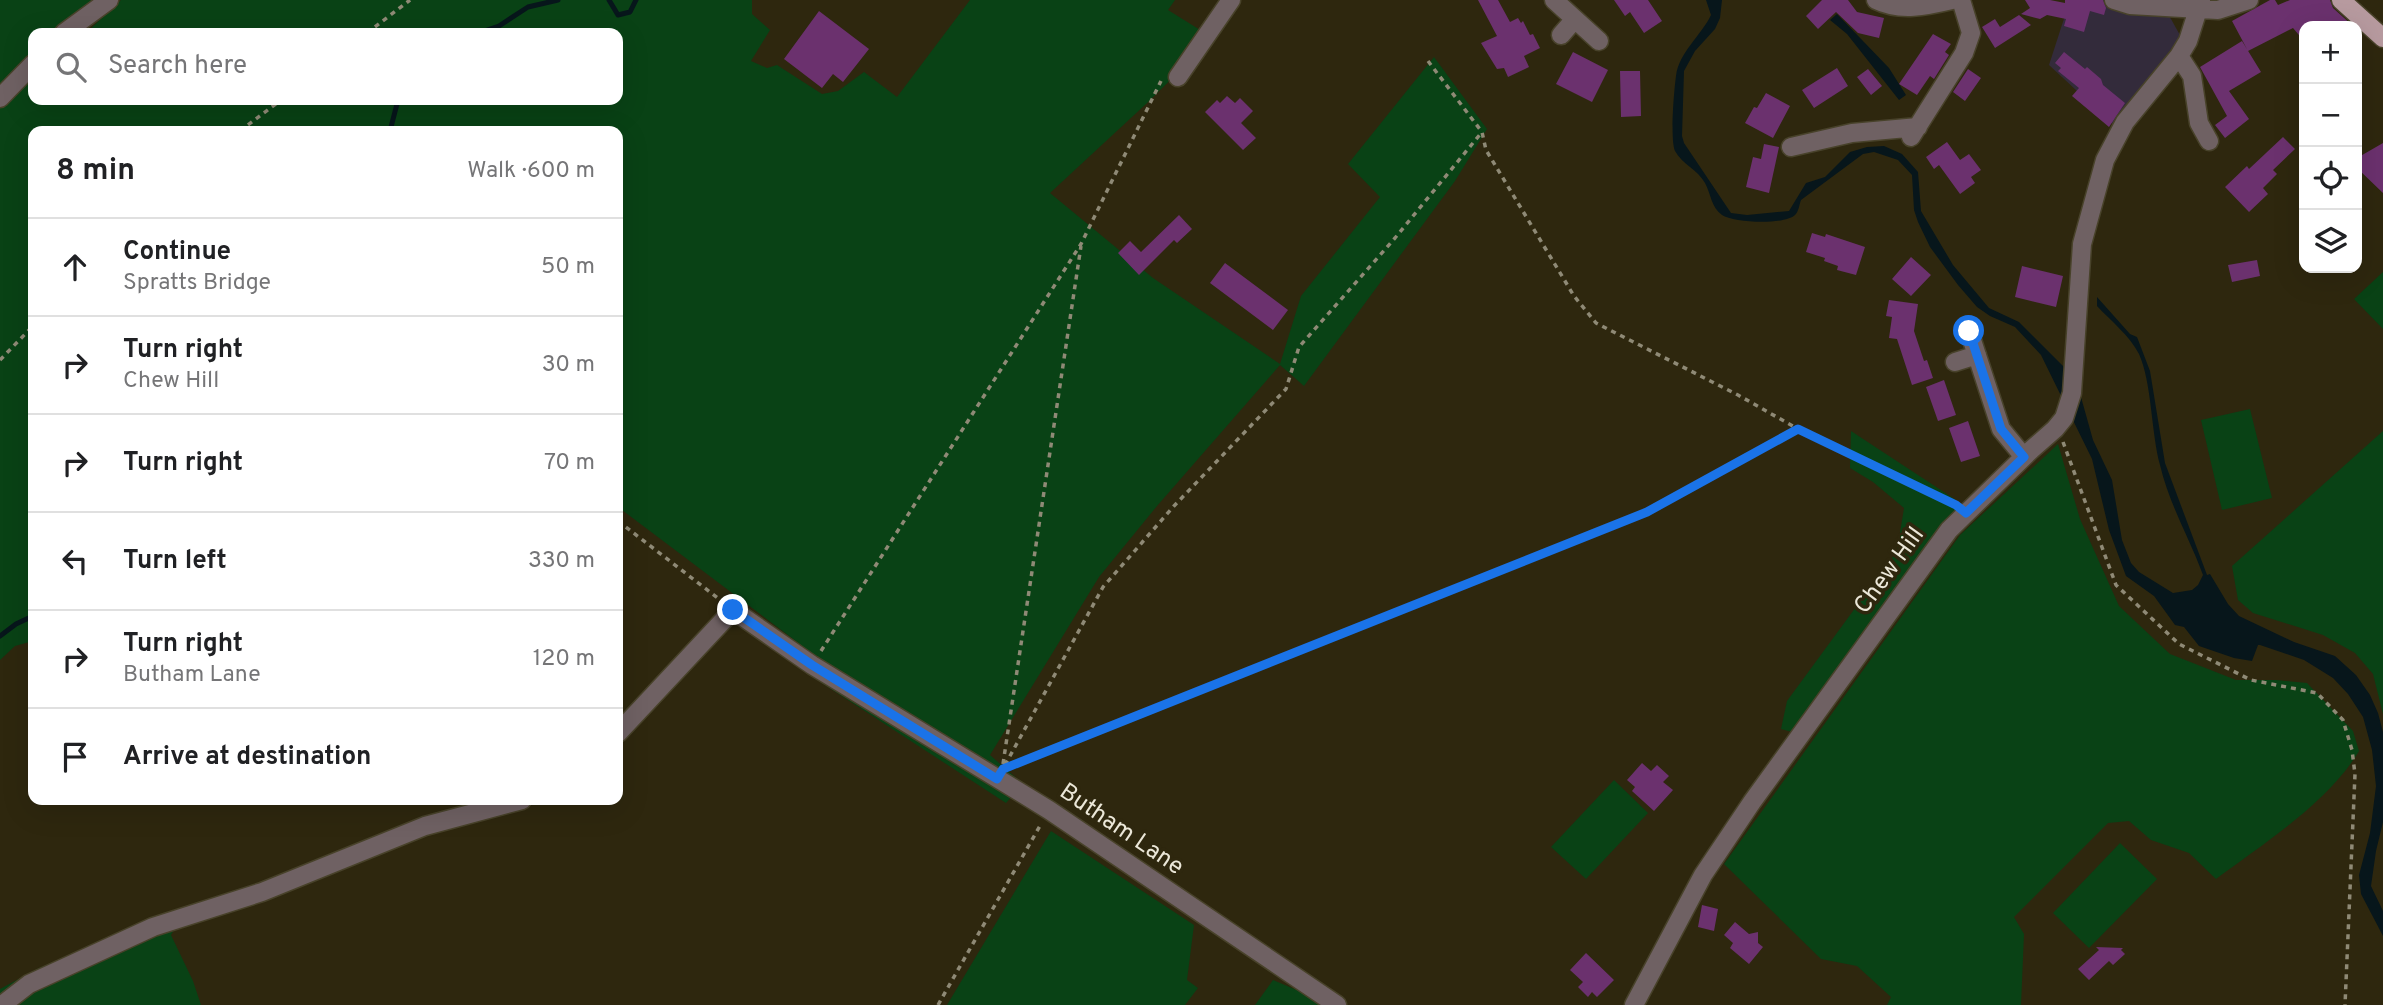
<!DOCTYPE html>
<html lang="en">
<head>
<meta charset="utf-8">
<style>
	:root { --surface:#fff; --page:#f2f2f2; --text:#202124; --muted:#757577; --line:#e0e0e0 }
	body { margin:0; font-family:Overpass,sans-serif; background:var(--page); color:var(--text) }
	.controls { position:absolute; right:21px; top:21px; display:grid; overflow:hidden; border-radius:14px; box-shadow:0 7px 28px #0002 }
	.controls button { width:63px; height:63px; display:grid; place-items:center; padding:0; border:0; border-bottom:2px solid var(--line); background:var(--surface); color:var(--text); font:35px sans-serif }
	.stop { position:absolute; width:21px; height:21px; margin:-16px; border:5px solid #1a73e8; border-radius:50%; background:#fff }
	.stop.end { background:#1a73e8; border-color:#fff; box-shadow:0 2px 7px #0008 }
	.list { margin:0; padding:0; list-style:none }
	h2 { display:flex; justify-content:space-between; align-items:center; height:91px; margin:0; padding:0 28px; font-size:30px }
	h2 small { font-size:23px; font-weight:400; color:var(--muted) }
	.list li { display:grid; grid-template-columns:46px 1fr auto; gap:21px; align-items:center; box-sizing:border-box; height:98px; padding:0 28px; border-top:2px solid var(--line) }
	.list b { display:block; font-size:26px; white-space:nowrap }
	.list p { margin:0; font-size:23px; white-space:nowrap; color:var(--muted) }
	.list em { font-size:23px; font-style:normal; color:var(--muted) }
	.icon { flex:none; width:38px; height:38px; fill:none; stroke:currentColor; stroke-width:2; stroke-linecap:round; stroke-linejoin:round }
	.map { position:relative; flex:none; width:2383px; height:1005px; overflow:hidden }
	.search { position:absolute; background:var(--surface); box-shadow:0 7px 28px #0002; left:28px; top:28px; width:595px; height:77px; display:flex; align-items:center; gap:18px; box-sizing:border-box; padding:0 24px; border-radius:14px; color:var(--muted); font-size:26px }
	.panel { position:absolute; background:var(--surface); box-shadow:0 7px 28px #0002; left:28px; top:126px; width:595px; height:679px; border-radius:14px }
	.map>svg:first-child { display:block }
	.commercial { fill:#332b3b }
	.green { fill:#094215 }
	.water { fill:#07161b }
	.lines { fill:none; stroke-linecap:round; stroke-linejoin:round }
	.stream { stroke:#07161b; stroke-width:5 }
	.building { fill:#6b316e }
	.minor-casing { stroke:#48422a; stroke-width:21 }
	.major-casing { stroke:#48422a; stroke-width:21 }
	.path { stroke:#8f8a76; stroke-width:3.5; stroke-dasharray:5 5; stroke-linecap:butt }
	.minor { stroke:#6f6163; stroke-width:18 }
	.major { stroke:#b79a9f; stroke-width:18 }
	.route { stroke:#1a73e8; stroke-width:9 }
	.labels { text-anchor:middle; dominant-baseline:central; stroke-width:7; stroke-linejoin:round; paint-order:stroke }
	.street-label { font-size:24px; fill:#ebe7d8; stroke:#2e270e }
</style>
</head>
<body>
<div class="map">
<svg width="2383" height="1005" viewBox="0 0 2383 1005">
	<rect width="100%" height="100%" fill="#2e270e"/>
	<path class="commercial" d="M2070,0H2158L2171,19L2181,37L2157,67L2117,128L2049,65Z"/>
	<path class="green" d="M0,0H101L95,4L85,33H33V100H618V33H86L121,0H752V14L770,30L751,61L767,68L777,65L822,94L838,91L864,72L897,97L970,0H1175L1168,10L1213,38L1146,104L1050,193L1153,278L1280,364L1301,296L1380,197L1348,164L1434,57L1487,129L1455,181L1304,386L1280,365L1157,506L1099,577L990,755L1023,784L1006,803L811,676L809,651L618,507V131H33V641L15,646L0,660Z
		M2383,272V329L2354,299Z
		M2250,409L2272,498L2222,510L2201,420Z
		M1851,431L1956,500L1955,514L1792,732L1781,729L1787,701L1897,551L1904,508L1873,482L1850,468Z
		M2383,431V714L2373,674L2355,653L2323,635L2253,613L2238,600L2232,566Z
		M2058,444L2080,519L2119,606L2170,654L2236,680H2276L2307,683L2353,731L2359,751C2328,803 2264,843 2216,879L2189,853L2151,840L2129,821L2108,823L2014,917L2024,934L2021,1005H1887L1891,997L1857,966L1821,959L1724,864L1960,535Z
		M1614,780L1648,813L1586,879L1551,847Z
		M1051,831L1194,925L1187,980L1198,988L1185,1005H947Z
		M2120,843L2157,879L2089,948L2053,913Z
		M177,925L171,935L193,981L201,1005H0V989L39,968L135,929Z
		M1273,980L1299,991L1321,1005H1255Z"/>
	<path class="water" d="M1706,0H1722L1720,18L1715,29L1695,51L1684,71L1682,136L1684,143L1731,213L1747,215L1789,211L1806,183L1825,177L1850,152L1867,147L1884,146L1902,154L1918,172L1921,211L1953,265L1989,308L2019,322L2066,369L2079,390L2093,440L2112,480L2122,540L2131,563L2139,572L2173,593L2192,590L2198,585L2203,575C2190,539 2169,504 2160,465C2151,432 2152,383 2139,354C2130,336 2111,321 2097,306V297L2130,334L2137,337L2150,371L2165,463L2207,575L2210,574L2228,604L2239,616L2294,642L2335,656L2356,675L2370,695L2378,713L2383,732V822L2376,851L2371,886L2383,911V936L2361,894L2359,875L2370,833L2376,786L2372,750L2363,717L2348,694L2333,678L2304,660L2260,645H2258L2252,661L2234,658L2199,646L2184,627L2175,625L2154,596L2126,576L2109,530L2092,459L2041,355L2015,327L1990,316L1977,307L1958,285L1930,247L1918,222L1914,210L1912,175L1898,160L1874,152L1863,154L1801,200C1799,205 1799,211 1795,215C1785,225 1734,223 1722,215C1711,207 1711,194 1705,183C1698,170 1682,164 1675,151C1670,139 1674,91 1676,76C1679,52 1701,36 1711,15Z
		M1837,14L1889,68L1906,95L1899,100L1847,34L1830,20Z"/>
	<g class="lines">
		<path class="stream" d="M609,0L618,15L630,12L636,0
			M478,33L499,26L528,7L558,0
			M390,131L398,100
			M0,636L16,624L33,616"/>
	</g>
	<path class="building" d="M1478,0H1498L1510,22L1518,18L1521,23L1523,21L1530,35L1533,34L1540,48L1524,56L1529,67L1508,77L1504,68L1497,69L1481,43L1497,36Z
		M1614,0H1648L1662,21L1644,33L1630,12L1625,16Z
		M1822,0H1848L1857,12L1884,18L1879,38L1858,33L1836,12L1818,29L1806,16Z
		M2025,0H2050L2065,3V0H2103L2106,8L2104,15L2090,11L2084,32L2064,26L2066,19L2047,15L2040,19L2021,14L2030,8Z
		M2270,0H2275L2278,5L2290,0H2330L2333,8L2353,26H2304V41L2293,28L2248,51L2232,21Z
		M819,11L869,49L843,82L833,74L822,88L784,59Z
		M2019,15L2031,25L1995,48L1982,27L1995,19L2000,27Z
		M1933,34L1951,44L1945,52L1949,55L1934,79L1930,76L1917,95L1899,84Z
		M2242,41L2261,72L2229,91L2249,119L2225,138L2215,125L2227,116L2200,67Z
		M1573,52L1608,70L1592,102L1556,84Z
		M2064,52L2085,69L2087,67L2101,79L2103,85L2125,103L2109,127L2072,96L2079,88L2058,71L2061,68L2055,63Z
		M1837,68L1848,86L1814,108L1802,90Z
		M1868,69L1882,86L1871,95L1857,77Z
		M1968,69L1981,78L1965,101L1953,92Z
		M1620,71H1640L1641,116L1621,117Z
		M1766,93L1790,106L1773,138L1745,123L1754,107L1757,108Z
		M1227,96L1235,103L1240,98L1253,111L1241,123L1256,138L1243,150L1205,112L1217,100L1220,103Z
		M2283,137L2295,149L2273,170L2277,174L2263,188L2268,194L2249,212L2225,187L2247,166L2249,169Z
		M1947,142L1960,160L1969,154L1981,170L1971,177L1975,183L1960,194L1939,165L1934,169L1926,157Z
		M2383,143V193L2357,168V158Z
		M1764,144L1779,147L1769,193L1746,187L1753,157L1761,159Z
		M1179,215L1192,229L1177,243L1174,240L1139,275L1118,253L1130,241L1141,252Z
		M1812,233L1825,237L1826,234L1865,247L1856,275L1837,270L1838,266L1824,261L1825,258L1806,252Z
		M1911,257L1931,275L1911,296L1892,279Z
		M2257,260L2260,276L2232,282L2228,265Z
		M1225,263L1288,310L1273,330L1210,283Z
		M2022,266L2063,276L2056,307L2015,297Z
		M1889,300L1918,304L1914,331L1924,361L1927,360L1933,378L1912,385L1897,339L1889,338L1892,317L1886,316Z
		M1944,380L1956,415L1938,421L1926,387Z
		M1968,421L1980,456L1961,462L1949,428Z
		M1642,763L1651,771L1657,765L1669,776L1663,782L1673,790L1654,811L1632,791L1635,787L1627,780Z
		M1702,905L1718,909L1714,931L1698,927Z
		M1735,922L1749,934L1758,932V943L1763,947L1749,964L1730,948L1733,943L1724,935Z
		M2096,947L2123,948L2121,950L2125,954L2113,965L2109,961L2089,980L2078,969L2099,950Z
		M1586,953L1614,980L1597,997L1592,992L1588,997L1578,987L1583,982L1570,970Z"/>
	<g class="lines">
		<defs>
			<path id="minor" d="M1554,0L1599,41
				M1876,0C1900,12 1927,6 1952,0
				M2114,0L2130,5L2218,10L2249,0
				M64,33L109,0
				M1561,35L1574,20
				M2179,56L2192,76L2199,123L2209,141
				M1178,77L1231,0
				M0,98L33,64
				M1911,137L1964,53L1971,33L1961,0
				M1791,147L1852,133L1918,127
				M1969,331L2001,429L2024,457
				M1955,362L1977,355
				M618,733L733,610L812,665L1049,810L1337,1005
				M2,1005L29,984L153,927L262,892L425,826L522,800
				M1634,1005L1703,875L1752,802L1949,530L2031,450L2055,429L2064,418L2072,393L2082,244L2105,160L2125,122L2179,56L2188,41L2201,0"/>
			<path id="major" d="M2341,0L2383,38"/>
		</defs>
		<use href="#minor" class="minor-casing"/>
		<use href="#major" class="major-casing"/>
		<path class="path" d="M367,33L410,0
			M1428,61L1482,132L1486,150L1574,296L1596,323L1738,395L1798,429L1953,504
			M240,131L281,100
			M0,360L33,326
			M2063,442L2116,585L2179,644L2251,680L2317,693L2343,720L2352,750L2355,774L2345,1005
			M618,521L719,599
			M821,651L1081,244L1161,81
			M1003,764L1081,246
			M1005,765L1103,587L1174,506L1286,389L1299,347L1395,238L1482,132
			M1011,766L1647,512L1798,429
			M938,1005L1041,824"/>
		<use href="#minor" class="minor"/>
		<use href="#major" class="major"/>
	</g>
	<g class="lines">
		<path class="route" d="M733,610L812,665L997,779L1003,769L1647,512L1798,429L1956,505L1966,513L2024,457L2001,429L1969,331"/>
	</g>
	<g class="labels">
		<g class="street-label">
			<text transform="translate(1890 571) rotate(-54)">Chew Hill</text>
			<text transform="translate(1121 830) rotate(34)">Butham Lane</text>
		</g>
	</g>
</svg>
<div class="controls">
<button>+</button>
<button>−</button>
<button><svg class="icon" aria-label="locate" viewBox="0 0 24 24"><circle cx="12" cy="12" r="6"/><path d="M12 2v4M12 18v4M2 12h4M18 12h4"/></svg></button>
<button><svg class="icon" aria-label="layers" viewBox="0 0 24 24"><path d="M12 4l9 5-9 5-9-5zM3 14l9 5 9-5"/></svg></button>
</div>
<div class="stop" style="left:1969px;top:331px"></div>
<div class="stop end" style="left:733px;top:610px"></div>
<div class="search"><svg class="icon" aria-label="search" viewBox="0 0 24 24"><circle cx="10" cy="10" r="6"/><path d="M15 15l6 6"/></svg>Search here</div>
<section class="panel">
<h2>8 min<small>Walk · 600 m</small></h2>
<ul class="list">
<li><svg class="icon" aria-label="ahead" viewBox="0 0 24 24"><path d="M12 20V5M6 11l6-6 6 6"/></svg><div><b>Continue</b><p>Spratts Bridge</p></div><em>50 m</em></li>
<li><svg class="icon" aria-label="right" viewBox="0 0 24 24"><path d="M7 20v-9h11M14 6l5 5-5 5"/></svg><div><b>Turn right</b><p>Chew Hill</p></div><em>30 m</em></li>
<li><svg class="icon" aria-label="right" viewBox="0 0 24 24"><path d="M7 20v-9h11M14 6l5 5-5 5"/></svg><div><b>Turn right</b></div><em>70 m</em></li>
<li><svg class="icon" aria-label="left" viewBox="0 0 24 24"><path d="M17 20v-9H6M10 6l-5 5 5 5"/></svg><div><b>Turn left</b></div><em>330 m</em></li>
<li><svg class="icon" aria-label="right" viewBox="0 0 24 24"><path d="M7 20v-9h11M14 6l5 5-5 5"/></svg><div><b>Turn right</b><p>Butham Lane</p></div><em>120 m</em></li>
<li><svg class="icon" aria-label="arrive" viewBox="0 0 24 24"><path d="M6 21V4h12l-3 4 3 4H6"/></svg><div><b>Arrive at destination</b></div></li>
</ul>
</section>
</div>
</body>
</html>
